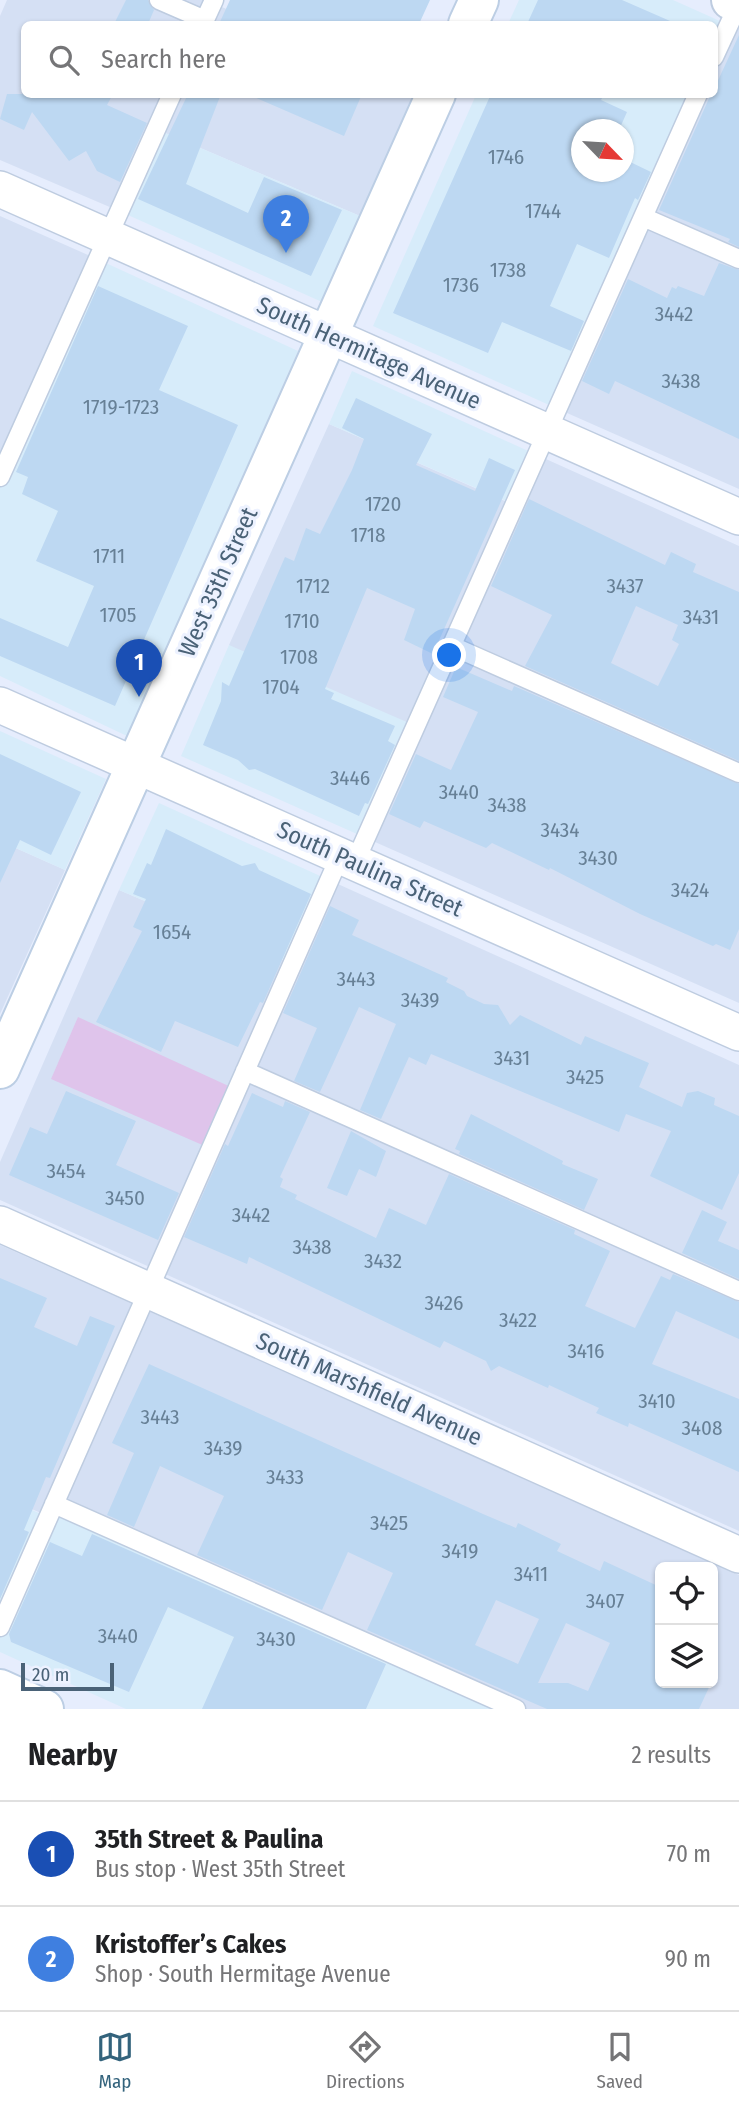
<!DOCTYPE html>
<html lang="en">
<head>
<meta charset="utf-8">
<style>
	:root { --surface:#fff; --page:#f6f6f6; --text:#202124; --muted:#757577; --line:#e0e0e0; --accent:#33637c }
	body { margin:0; font-family:"Fira Sans Condensed",sans-serif; background:var(--page); color:var(--text) }
	.controls { position:absolute; right:21px; bottom:21px; display:grid; overflow:hidden; border-radius:10px; box-shadow:0 2px 5px #0004 }
	.controls button { width:63px; height:63px; display:grid; place-items:center; padding:0; border:0; border-bottom:2px solid var(--line); background:var(--surface); color:var(--text); font:35px sans-serif }
	.compass { position:absolute; left:571px; top:119px; width:63px; height:63px; border-radius:50%; background:var(--surface); box-shadow:0 2px 5px #0004; rotate:115deg }
	.scale { position:absolute; left:21px; bottom:18px; width:93px; box-sizing:border-box; padding-left:7px; border:4px solid #4a6277; border-top:0; font-size:19px; line-height:24px; white-space:nowrap; color:#4a6277; -webkit-text-stroke:5px #edf2ff; paint-order:stroke }
	.you { position:absolute; left:450px; top:656px; width:24px; height:24px; margin:-18px; border:5px solid #fff; border-radius:50%; background:#1a73e8; box-shadow:0 0 0 10px #1a73e833 }
	.badge { display:grid; place-items:center; width:46px; height:46px; border-radius:50%; background:var(--accent); color:#fff; font-size:23px; font-weight:700 }
	.pin { position:absolute; translate:-50% -58px; filter:drop-shadow(0 2px 4px #0008) }
	.pin::after { content:''; position:absolute; top:37px; width:24px; height:21px; background:inherit; clip-path:polygon(0 0,100% 0,50% 100%) }
	.list { margin:0; padding:0; list-style:none }
	h2 { display:flex; justify-content:space-between; align-items:center; height:91px; margin:0; padding:0 28px; font-size:30px }
	h2 small { font-size:23px; font-weight:400; color:var(--muted) }
	.list li { display:grid; grid-template-columns:46px 1fr auto; gap:21px; align-items:center; box-sizing:border-box; height:105px; padding:0 28px; border-top:2px solid var(--line) }
	.list b { display:block; font-size:26px; white-space:nowrap }
	.list p { margin:0; font-size:23px; white-space:nowrap; color:var(--muted) }
	.list em { font-size:23px; font-style:normal; color:var(--muted) }
	.icon { flex:none; width:38px; height:38px; fill:none; stroke:currentColor; stroke-width:2; stroke-linecap:round; stroke-linejoin:round }
	.map { position:relative; flex:none; width:739px; height:1709px; overflow:hidden }
	.search { position:absolute; background:var(--surface); box-shadow:0 2px 5px #0004; left:21px; right:21px; top:21px; height:77px; display:flex; align-items:center; gap:18px; box-sizing:border-box; padding:0 24px; border-radius:10px; color:var(--muted); font-size:26px }
	.sheet { height:301px; background:var(--surface) }
	nav { display:flex; justify-content:space-around; align-items:center; box-sizing:border-box; height:98px; border-top:2px solid var(--line); background:var(--surface); font-size:19px; color:var(--muted) }
	nav a { display:grid; justify-items:center; gap:4px }
	nav .on { color:var(--accent) }
	.map>svg:first-child { display:block }
	.residential { fill:#d5e0f4; fill-rule:evenodd }
	.commercial { fill:#d7ecfa; fill-rule:evenodd }
	.green { fill:#dfc4eb }
	.building { fill:#bdd8f2; fill-rule:evenodd }
	.lines { fill:none; stroke-linecap:round; stroke-linejoin:round }
	.service-casing { stroke:#becce0; stroke-width:21 }
	.minor-casing { stroke:#becce0; stroke-width:38 }
	.tertiary-casing { stroke:#becce0; stroke-width:42 }
	.secondary-casing { stroke:#bccee4; stroke-width:42 }
	.service { stroke:#fff; stroke-width:18 }
	.minor { stroke:#fff; stroke-width:35 }
	.tertiary { stroke:#fff; stroke-width:38 }
	.secondary { stroke:#fff; stroke-width:38 }
	.labels { text-anchor:middle; dominant-baseline:central; stroke-width:6; stroke-linejoin:round; paint-order:stroke }
	.number-label { font-size:21px; fill:#678096 }
	.street-label { font-size:24px; fill:#4a6277; stroke:#edf2ff }
</style>
</head>
<body>
<div class="map">
<svg width="739" height="1709" viewBox="0 0 739 1709">
	<rect width="100%" height="100%" fill="#e6edfd"/>
	<path class="residential" d="M7,0H214L213,3L260,24H24V94L413,95L360,216L156,129L119,211L0,160V16Z
		M729,25L739,29V489L558,409L698,95L714,94L715,58Z
		M0,216L97,259L0,477Z
		M329,424L514,505L537,455L739,546V1003L366,838L229,645Z
		M0,841L65,870L0,1014Z
		M329,880L739,1065V1531L0,1200V1162L119,890L292,964Z
		M0,1245L739,1575V1709H516L0,1496ZM660,1567H713V1683H660Z"/>
	<path class="commercial" d="M519,0H673L729,25L715,58L714,24H508Z
		M476,95H698L558,409L373,326ZM582,130H624V172H582Z
		M156,129L360,216L322,302L119,211Z
		M97,259L298,351L127,736L0,676V477Z
		M352,371L537,455L515,505L329,424Z
		M229,645L416,726L366,838L181,756Z
		M0,731L106,779L65,870L0,841Z
		M159,803L329,880L293,964L119,890Z
		M0,1496L48,1517L54,1504L516,1709H126L0,1652Z"/>
	<path class="green" d="M78,1017L233,1088L207,1147L51,1079Z"/>
	<path class="building" d="M126,0H148L154,10L148,24H114Z
		M230,0H430L419,24H219Z
		M538,0H622L677,24H527Z
		M739,35V247L728,242L730,239L659,210L711,94H715V87Z
		M7,94H113L107,105L147,123L120,182L97,171L86,151L69,161L32,112L24,130L0,119Z
		M188,94H221L186,184L248,213L264,177L342,210L311,276L138,199Z
		M247,94H362L344,136Z
		M491,94H604L601,100L627,112L619,130H582V172H624V159L651,172L638,200L635,198L609,258L577,244L550,306L584,321L571,351L502,322L488,353L393,313Z
		M719,263L739,270V439L615,381L609,394L582,381L628,279L667,298L672,287L676,289L678,286L704,296Z
		M98,286L188,326L159,390L238,425L115,706L0,656V618L68,647L94,586L36,561L58,511L22,494L28,477L16,472Z
		M356,398L432,434L416,465L475,491L489,458L515,470L433,654L404,640L415,609L367,588L325,689L334,693L331,699L395,726L388,741L395,745L368,804L365,803L359,816L255,769L249,770L238,760L203,745L221,701L222,682L229,686L285,557L294,561L306,528L320,534L352,470L364,439L342,428Z
		M529,499L665,565L671,552L696,564L693,572L739,592V761L525,666L552,615L491,586ZM636,606L678,625L672,640L679,644L658,686L611,663Z
		M456,667L512,691L514,686L739,784V929L730,950L716,944L713,946L640,914L550,868L549,870L492,843L486,848L424,821L420,828L389,814L416,754L451,770L478,712L443,697Z
		M0,754L81,792L51,855L20,840L0,883Z
		M166,829L242,866L255,863L259,870L311,894L263,1003L260,1002L238,1047L175,1021L161,1052L96,1022L142,931L133,927L146,899L133,894L147,863L151,865Z
		M330,906L359,920L352,935L448,978L446,982L464,991L467,996L484,1004L498,1005L510,1025L520,1015L581,1045L585,1036L649,1063L639,1087L682,1107L687,1093L698,1091L715,1098L714,1105L739,1116V1173L722,1210L650,1176L671,1131L626,1114L619,1132L431,1054L426,1065L409,1057L381,1119L360,1110L396,1024L359,1007L320,1092L294,1081L317,1028L283,1013Z
		M66,1091L136,1121L116,1165L179,1193L158,1240L9,1175L30,1127L47,1134Z
		M252,1093L283,1107L285,1101L310,1112L280,1177L283,1179L280,1187L297,1195L295,1199L376,1238L389,1208L426,1225L449,1174L575,1230L574,1234L610,1251L585,1306L635,1328L661,1276L670,1280L673,1274L739,1302V1339L676,1311L652,1364L739,1399V1472L629,1423L628,1427L596,1413L599,1408L549,1385L548,1388L499,1366L491,1371L486,1361L444,1341L440,1348L249,1257L247,1264L184,1237L225,1144L228,1146Z
		M471,1114L563,1161L562,1164L598,1179L584,1210L459,1154L460,1151L455,1149Z
		M351,1131L386,1151L376,1177L359,1169L347,1196L327,1188Z
		M702,1210L727,1222L718,1241L739,1250V1279L682,1253Z
		M0,1278L47,1298L34,1327L77,1346L90,1316L115,1326L50,1478L46,1477L24,1530L29,1532L0,1599Z
		M149,1364L483,1514L516,1528L518,1523L561,1544L557,1551L600,1571L604,1561L660,1587V1683H711L699,1709H547L367,1630L393,1573L348,1552L322,1610L197,1555L224,1496L160,1466L134,1527L107,1515L134,1453L112,1443ZM496,1600L539,1619L518,1664L475,1645ZM566,1623L610,1643L588,1691L568,1683H538Z
		M92,1534L386,1664L366,1709H202L234,1637L168,1607L129,1692L11,1642L9,1634L50,1542L82,1556Z"/>
	<g class="lines">
		<defs>
			<path id="service" d="M159,0L205,20
				M203,24L214,0
				M714,57L739,3
				M643,217L739,259
				M0,477L172,94
				M452,646L739,773
				M355,862L698,94
				M245,1071L739,1291
				M54,1504L516,1709
				M0,1627L340,856"/>
			<path id="minor" d="M0,189L739,517
				M0,705L739,1033
				M0,1224L739,1555"/>
			<path id="tertiary" d="M731,0L739,3"/>
			<path id="secondary" d="M468,24L479,0
				M0,1069L436,94
				M0,1689L44,1709"/>
		</defs>
		<use href="#service" class="service-casing"/>
		<use href="#minor" class="minor-casing"/>
		<use href="#tertiary" class="tertiary-casing"/>
		<use href="#secondary" class="secondary-casing"/>
		<use href="#service" class="service"/>
		<use href="#minor" class="minor"/>
		<use href="#tertiary" class="tertiary"/>
		<use href="#secondary" class="secondary"/>
	</g>
	<g class="labels">
		<g class="number-label">
			<text x="506" y="157">1746</text>
			<text x="543" y="211">1744</text>
			<text x="508" y="270">1738</text>
			<text x="461" y="285">1736</text>
			<text x="674" y="314">3442</text>
			<text x="681" y="381">3438</text>
			<text x="121" y="407">1719-1723</text>
			<text x="383" y="504">1720</text>
			<text x="368" y="535">1718</text>
			<text x="109" y="556">1711</text>
			<text x="313" y="586">1712</text>
			<text x="625" y="586">3437</text>
			<text x="118" y="615">1705</text>
			<text x="701" y="617">3431</text>
			<text x="302" y="621">1710</text>
			<text x="299" y="657">1708</text>
			<text x="281" y="687">1704</text>
			<text x="350" y="778">3446</text>
			<text x="459" y="792">3440</text>
			<text x="507" y="805">3438</text>
			<text x="560" y="830">3434</text>
			<text x="598" y="858">3430</text>
			<text x="690" y="890">3424</text>
			<text x="172" y="932">1654</text>
			<text x="356" y="979">3443</text>
			<text x="420" y="1000">3439</text>
			<text x="512" y="1058">3431</text>
			<text x="585" y="1077">3425</text>
			<text x="66" y="1171">3454</text>
			<text x="125" y="1198">3450</text>
			<text x="251" y="1215">3442</text>
			<text x="312" y="1247">3438</text>
			<text x="383" y="1261">3432</text>
			<text x="444" y="1303">3426</text>
			<text x="518" y="1320">3422</text>
			<text x="586" y="1351">3416</text>
			<text x="657" y="1401">3410</text>
			<text x="160" y="1417">3443</text>
			<text x="702" y="1428">3408</text>
			<text x="223" y="1448">3439</text>
			<text x="285" y="1477">3433</text>
			<text x="389" y="1523">3425</text>
			<text x="460" y="1551">3419</text>
			<text x="531" y="1574">3411</text>
			<text x="605" y="1601">3407</text>
			<text x="118" y="1636">3440</text>
			<text x="276" y="1639">3430</text>
		</g>
		<g class="street-label">
			<text transform="translate(369 353) rotate(24)">South Hermitage Avenue</text>
			<text transform="translate(218 582) rotate(-66)">West 35th Street</text>
			<text transform="translate(370 869) rotate(24)">South Paulina Street</text>
			<text transform="translate(369 1389) rotate(24)">South Marshfield Avenue</text>
		</g>
	</g>
</svg>
<div class="controls">
<button><svg class="icon" aria-label="locate" viewBox="0 0 24 24"><circle cx="12" cy="12" r="6"/><path d="M12 2v4M12 18v4M2 12h4M18 12h4"/></svg></button>
<button><svg class="icon" aria-label="layers" viewBox="0 0 24 24"><path d="M12 4l9 5-9 5-9-5zM3 14l9 5 9-5"/></svg></button>
</div>
<svg class="compass" viewBox="-18 -18 36 36"><path d="M0-13l5 13h-10z" fill="#e53935"/><path d="M0 13l5-13h-10z" fill="#757577"/></svg>
<div class="scale">20 m</div>
<div class="you"></div>
<div class="pin badge" style="left:139px;top:697px;background:#1a4fb4">1</div>
<div class="pin badge" style="left:286px;top:253px;background:#3f7fe0">2</div>
<div class="search"><svg class="icon" aria-label="search" viewBox="0 0 24 24"><circle cx="10" cy="10" r="6"/><path d="M15 15l6 6"/></svg>Search here</div>
</div>
<section class="sheet">
<h2>Nearby<small>2 results</small></h2>
<ul class="list">
<li><span class="badge" style="background:#1a4fb4">1</span><div><b>35th Street &amp; Paulina</b><p>Bus stop · West 35th Street</p></div><em>70 m</em></li>
<li><span class="badge" style="background:#3f7fe0">2</span><div><b>Kristoffer’s Cakes</b><p>Shop · South Hermitage Avenue</p></div><em>90 m</em></li>
</ul>
</section>
<nav>
<a class="on"><svg class="icon" aria-label="map" viewBox="0 0 24 24"><path d="M3 6l6-2 6 2 6-2v14l-6 2-6-2-6 2zM9 4v14M15 6v14"/></svg>Map</a>
<a><svg class="icon" aria-label="directions" viewBox="0 0 24 24"><path d="M12 3l9 9-9 9-9-9zM9 14v-3h6M13 9l2 2-2 2"/></svg>Directions</a>
<a><svg class="icon" aria-label="saved" viewBox="0 0 24 24"><path d="M7 4h10v16l-5-4-5 4z"/></svg>Saved</a>
</nav>
</body>
</html>
